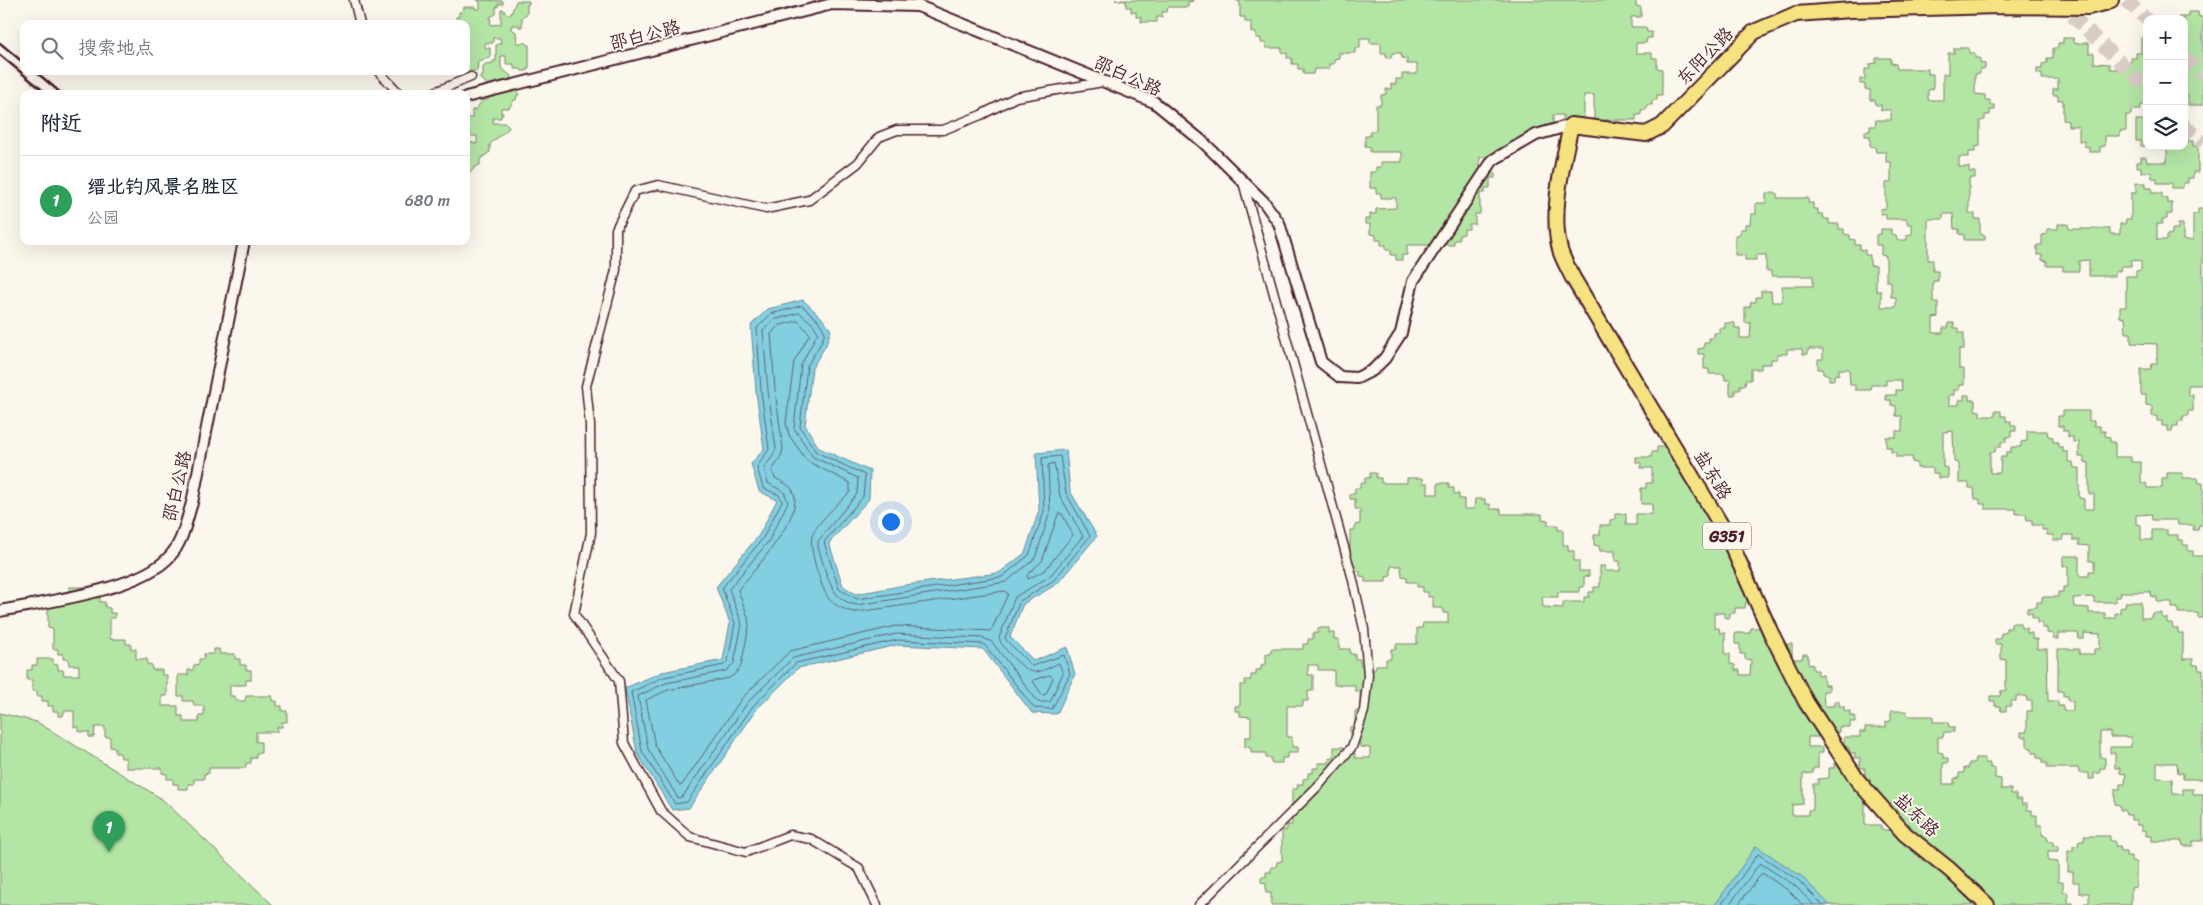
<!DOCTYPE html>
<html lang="zh">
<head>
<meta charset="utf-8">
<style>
	:root { --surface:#fff; --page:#f6f6f7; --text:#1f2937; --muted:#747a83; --line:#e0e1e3; --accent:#111827 }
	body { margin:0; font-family:Sriracha,"LXGW WenKai TC",sans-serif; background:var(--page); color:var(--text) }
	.controls { position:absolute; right:15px; top:15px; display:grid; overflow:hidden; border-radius:10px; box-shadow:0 5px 20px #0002 }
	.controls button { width:45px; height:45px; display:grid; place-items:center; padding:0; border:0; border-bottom:1px solid var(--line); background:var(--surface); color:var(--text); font:25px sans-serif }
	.you { position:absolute; left:890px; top:521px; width:18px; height:18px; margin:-12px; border:4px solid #fff; border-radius:50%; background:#1a73e8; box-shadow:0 0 0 8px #1a73e833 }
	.badge { display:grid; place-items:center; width:32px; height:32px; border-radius:50%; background:var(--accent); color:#fff; font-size:16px; font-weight:700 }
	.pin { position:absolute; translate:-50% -41px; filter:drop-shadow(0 1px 2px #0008) }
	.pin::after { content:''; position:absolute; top:26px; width:18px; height:15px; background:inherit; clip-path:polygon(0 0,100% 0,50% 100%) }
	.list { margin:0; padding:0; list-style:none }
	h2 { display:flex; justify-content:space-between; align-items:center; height:65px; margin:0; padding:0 20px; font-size:21px }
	h2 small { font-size:16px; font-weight:400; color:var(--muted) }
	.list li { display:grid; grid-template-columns:32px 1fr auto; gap:15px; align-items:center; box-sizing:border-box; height:90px; padding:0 20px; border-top:1px solid var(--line) }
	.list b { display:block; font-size:19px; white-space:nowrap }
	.list p { margin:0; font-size:16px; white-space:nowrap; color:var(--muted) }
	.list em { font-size:16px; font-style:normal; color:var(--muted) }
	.icon { flex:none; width:28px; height:28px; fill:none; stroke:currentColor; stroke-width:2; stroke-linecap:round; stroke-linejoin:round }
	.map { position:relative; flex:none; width:2203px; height:905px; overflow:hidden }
	.search { position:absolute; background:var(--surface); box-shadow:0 5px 20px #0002; left:20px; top:20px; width:450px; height:55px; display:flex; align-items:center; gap:12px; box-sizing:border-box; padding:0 18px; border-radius:10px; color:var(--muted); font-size:19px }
	.panel { position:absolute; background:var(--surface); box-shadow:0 5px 20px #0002; left:20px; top:90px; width:450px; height:155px; border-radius:10px }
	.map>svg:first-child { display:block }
	.green { fill:#b3e5a5; stroke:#7e8268 }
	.water { fill:#82cfe1; stroke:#6c8998 }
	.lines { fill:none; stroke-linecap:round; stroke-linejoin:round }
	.shore { stroke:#606574; stroke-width:1 }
	.highway-tunnel { stroke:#d8ccc5; stroke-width:14; stroke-dasharray:14 7; stroke-linecap:butt }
	.street-casing { stroke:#4a1f2b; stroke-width:11 }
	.secondary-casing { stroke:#4a1f2b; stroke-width:14 }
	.highway-casing { stroke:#4a1f2b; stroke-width:18 }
	.street { stroke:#fbf7ec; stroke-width:8 }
	.secondary { stroke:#fbf7ec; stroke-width:10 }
	.highway { stroke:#f5e382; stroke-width:14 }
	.rail { stroke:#4a1f2b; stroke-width:2.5 }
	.labels { text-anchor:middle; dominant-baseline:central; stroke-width:4; stroke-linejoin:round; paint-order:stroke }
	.shield { fill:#fbf7ec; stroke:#7f6065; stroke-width:1 }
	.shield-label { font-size:16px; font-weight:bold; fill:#4a1f2b }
	.street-label { font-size:18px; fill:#4a1f2b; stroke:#fbf7ec }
</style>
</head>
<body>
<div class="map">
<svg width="2203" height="905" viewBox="0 0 2203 905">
	<rect width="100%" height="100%" fill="#fbf7ec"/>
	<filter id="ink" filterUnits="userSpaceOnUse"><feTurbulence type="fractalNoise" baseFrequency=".02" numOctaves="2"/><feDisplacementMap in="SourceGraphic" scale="10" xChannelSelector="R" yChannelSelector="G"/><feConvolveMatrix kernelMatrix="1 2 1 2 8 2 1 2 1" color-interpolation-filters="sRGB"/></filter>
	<g filter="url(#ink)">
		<path class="green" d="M477,0L503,1V4H498V7H496V14L490,17L491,25L501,24V9H503L506,14H511L516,1H529V4H527V14L522,17V27H519V25H512L511,29L516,32L517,43H527V45H529V69H527V71H522L521,69H514V64H506V56H501V68L511,76V79H509V84L516,89L519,95H517L516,100H514L509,108H501V113H503V115H501V118H493V123H506L509,128L490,144V152L480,159V165L475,167L466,178V141L477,144V136H466V113L467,118H472V110H475L483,100H488V97H490V92L498,84L488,87L485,82L480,79V76H483V66H485V64L493,63V61H496V45L501,43L500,38H493V43H485V48H490V58L478,61L477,71H470L467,76H462V71H466V24H454V22H456V17H459V12H462L464,7H475V9H480V2Z
			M1115,0H1193V1L1188,2V7H1168L1167,12H1162V17H1157V22H1141V17H1136V12H1131V7H1126V1Z
			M1235,0H1631L1636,1V6L1641,7V17H1631V27H1646L1647,32H1652V38H1647L1646,43H1636V53H1652V58H1657V68L1662,69V95H1657V100H1652V105H1647L1646,110H1641V115H1636V120H1605V126H1600L1599,121L1594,120V95H1584V126H1563V115H1553V131L1532,136L1521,146L1506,147V152L1501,157H1480V167H1490V172H1495V178H1490V188H1485V193H1480V214H1475V224H1469V229H1464V234L1459,235V240H1454V245H1407V255H1402V260H1396V255H1391V250H1386V245H1381V240H1376V235L1370,234V224H1365V219H1370V214H1376V209L1396,208V198H1381V193H1376V188H1370V172H1376V167H1381V162H1402V152H1370V147L1365,146V136H1370V131H1376V105H1381V95L1386,94V89H1391V84H1396V79H1402V74H1417V64H1407V59L1402,58L1401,53H1392L1391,58H1386V53H1381V43H1370V38H1360V48H1355V53H1339V58L1334,59V64H1329V69H1314L1313,74H1303V69H1298V64H1292V58H1287V53H1282V48H1266V43H1261V38H1256V33L1251,32V22H1245V17H1240V2Z
			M2188,12H2198L2199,17H2203V105H2188V95H2184V19H2178V17H2188Z
			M2147,32V105H2141V110H2131V115H2126V131H2120V136H2105V146L2100,147V152H2089V147L2084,146V141H2079V126H2068V121L2063,120V100H2058V95H2053V89H2058V79H2042V74H2037V69H2042V64L2047,63V58H2053V48H2058V43H2063V38H2073L2074,43H2089V53H2094V63L2110,64V69H2120V64L2131,63V58H2136V53H2141V38L2146,37Z
			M1954,48H1969V53H1975V58H1980V63L1985,64V69H1980V74H1975V94L1985,95V100H1990V105H1995V110H1990V115H1985V120L1980,121V146L1975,147V152H1969V157H1959V167H1969V172H1975V178H1969V213L1975,214V219H1980V234L1985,235V240H1964V235L1959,234V229H1954L1953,214H1943V219H1928V260H1933V271H1938V281H1933V302H1938V317L1933,318V333H1943V328H1948V323H1954V328H1959V333H1964V349H1959V369H1964V385H1959V390H1954V395H1949V405H1959V400H1964V395H1969V400H1975V410L1980,411V416H1995V411H2001V416H2006V421H2011V426H2016V431H2011V437H2006V442H2001V447H1996L1995,452H1990V473H2000L2001,457H2006V452H2011V447H2021V442L2027,441V431H2047L2048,436L2053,437V442H2058V447H2063V452H2068V462H2073L2074,468H2079V498L2084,499V509H2094V494H2089V463L2084,462V457H2079V442H2073V437H2068V431H2063V426H2058V416H2063V411H2089V421H2094V426H2100V431H2105V436L2110,437V442H2115V457H2131V462H2141V483H2146L2147,488H2162V478H2167V473H2183V478H2198L2199,483H2203V525H2199L2198,530H2193V525H2178L2177,520H2152L2151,514L2136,515V524L2141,525V540H2152V530H2167V535H2178V540H2183V545H2188V551H2193V556H2203V618H2198V613H2178V608H2172V602H2157V597H2152L2151,592H2121L2120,597H2115V602H2094V597L2073,598L2074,607L2089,608V613H2105V618H2115V613H2120V608L2125,607L2126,602H2141V618H2151L2152,613H2162V618H2167V623H2172L2173,628H2178V633H2183V659H2193V665H2198L2199,670H2203V779H2183V773H2178L2177,763H2157V778L2172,779L2173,794H2183V789H2193V794H2203V841H2193V846H2183L2182,841H2152V836H2146V831L2141,830V825H2136V820H2131V815H2126L2125,810H2120V805L2115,804V789H2120V784H2125L2126,774L2120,773V768H2115V753H2110V747H2131V737H2110V732H2100V757L2105,758V768H2100V773H2094V779H2089V773H2079L2078,768H2047V763H2042V758H2037V753H2032V748L2027,747V737H2021V732H2027V711H2032V701H2027L2026,696H2016V701H2011V706H2006V711H2001L2000,706H1995V701H1990V696H2000L2001,691L2006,690V660L2001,659V644H1995V639H2000L2001,633H2006V628H2011V623H2021V628H2027V633H2032V639H2037V649H2047L2048,701H2058V706H2063V711H2073V701H2068V696H2063V691H2058V649H2079V654H2094V649H2100V634L2084,633V639H2079L2078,633H2058V639H2053V634L2047,633V628H2042V623H2037V618H2032V613H2027V608L2037,607V602H2042V597H2058V592H2063V587H2068V566H2063V556H2079V576H2089V571H2094V561H2089V546L2079,545V540H2073V535H2063V540H2053V535H2047V530H2042V525H2032V520H2027L2026,514H2016V509H1985V504H1980V499H1975L1974,488H1969V483H1959V463L1954,462L1953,431L1943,432V467L1948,468V478H1938V473H1933V468H1917V463L1912,462V457H1896V452H1891V447H1886V437H1896V431H1902V416H1896V406L1891,405V400H1886V395H1896V390H1902L1901,380H1886V385H1871L1870,390H1855V385H1850L1849,369H1839V374L1834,375V380H1829V375L1823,374V369H1818V359H1823V349H1808V354H1803L1802,349H1787V354H1777V359H1771V364H1761V369H1751V380H1746L1745,385H1740V390H1735V395H1730V380H1725L1724,374H1709V369H1704V354H1698V349L1704,348V343H1709V338H1714V333H1719V328H1725V323H1735V328H1740V338H1750L1751,323H1745V307H1750L1751,302H1756V297H1761V291H1771L1772,302H1782V286H1813V276H1771V271H1766V255H1756V260H1745V255H1735V235L1740,234V229H1745V224H1750L1751,214H1756V203H1766V193H1777V198H1808V203H1813V209H1818V214H1823L1824,219H1829V224H1839V229H1844V234L1850,235V239L1855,240V245H1860V250H1865V255H1870V265L1876,266V291H1881V307H1896V297H1891V281H1886V256L1881,255V245H1876V235L1881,234V229H1891V234L1896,235L1897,240H1907V235L1912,234V224H1907V219H1886V214H1881V209L1886,208V183L1891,182V162H1886V152H1876L1875,147L1870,146V136H1865V131H1870V126H1875L1876,120H1891V110H1881V105H1876L1875,100H1870V90L1865,89V84H1860V79H1865V69H1870V64L1876,63V58H1891V63L1896,64L1897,69H1928V74H1933V89L1928,90V100H1943V74H1948V53H1954Z
			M2136,120H2147L2146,146H2141V141H2136Z
			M2184,136H2188V141H2193V146H2198V172H2193V178H2188V183H2183V188H2172V183H2157V178H2152L2151,172H2141V167H2136V162H2141V157H2146L2147,162H2167V147L2162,146H2184Z
			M2136,183H2146V188H2152V193H2162V198H2167V203H2172V214H2167V219H2162V224H2157V240H2167V235L2172,234V229H2178V224H2183V240H2193V214H2198V209H2203V385H2188V395H2193V411H2188V416H2183V421H2178V426H2173L2172,431H2167V426H2162V421H2157V416H2152V406L2146,405V395H2141V369H2151L2152,364H2157V344L2131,343V333H2126L2125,318L2120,317V307H2126V276H2136V271L2141,270V261L2131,260V266H2121L2120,271H2115V276H2089V260L2079,261V271H2063V266H2047V261L2042,260V255H2037V245H2042V235L2047,234V229H2058V224H2068L2069,229H2110V234H2120V224H2125L2126,219H2131V193H2136Z
			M1657,447H1678L1688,462H1693V483L1709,499V525H1714V530H1730V535H1735V540H1740V556H1745V597H1751V602H1746L1745,608H1735V613H1730V618H1725L1724,613H1714V628H1719L1720,633H1725V654H1730V664L1735,665V670H1740V675H1750L1751,660L1745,659V654H1740V644H1735V633H1750L1751,628H1766V639H1782V644H1792V659H1802L1803,654H1808V664L1813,665V670H1818V675H1823L1824,685H1829V691H1823L1824,706H1834V701H1839V706H1844V711H1850V716H1855V722H1850V727H1839V732H1834V737H1808V747H1823V753H1818V768H1813V773L1803,774V804L1792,805V815H1808V810H1813V784H1818V779L1829,778V768H1834V763H1839L1860,784V794H1865V825H1881V830H1896L1891,815H1876V789H1870V779H1865V768H1860V758H1855V753H1850L1849,748L1844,747V737H1860V732H1865V727H1886V722L1891,721V711H1907V716H1933V722H1948L1949,727H1954V732H1944L1943,737H1938V752L1943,753V758H1948V763H1943V784H1954V779L1959,778V773H1964V768H1969V763H1974L1975,758H1985V763H1990V768H1995V778L2001,779V789H2011V794H2016V799H2021L2022,804H2027V810H2032V815H2037V825H2042V835L2047,836L2048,841H2053V846H2058V851H2048V861L2058,862V882H2063V892L2068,893V903H2073V905H1271V893H1266V883L1261,882V877H1266V872H1271V867H1276L1277,862L1282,861V830H1287V825H1292V789H1297L1298,784H1303V779L1308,778V773H1313V768H1318V763H1329V758H1334V747H1344L1345,753H1355V758H1370V748L1360,747V743L1355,742V737H1350V727L1355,726V711H1360V691H1355V685H1334V670H1318V665H1308V675H1313V691H1308V701H1303V706H1287V737H1292V747H1298V753H1287V758H1282V763H1271V758H1266V753H1251V748L1245,747V737H1251V717L1240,716V711H1235V706H1240V685H1245V680H1251V675H1256V670H1261V665L1266,664V654H1271V649H1303V644H1308V639H1313V633H1318V628H1329V633H1334V639H1339V649H1350V654H1355V659H1360V664L1365,665V670H1375L1376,665H1386V659H1391V649H1396V644H1417V628H1422L1423,623H1448V613H1443V608H1433V597H1428V592H1423V587H1417V582H1407V577L1402,576L1401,566H1391V576L1386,577V582H1365V577L1360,576V571H1355V566H1350V530H1355V525L1360,524V509H1355V499H1350V494H1355V488H1360V483H1365V478H1370V473H1376V478H1381V483H1407V478H1423V483H1428V494H1438V483H1449V488H1454V494H1459V499H1464V509H1474L1475,499H1485V504H1490V509H1501V514H1542V519L1548,520V525H1558V530H1563V545H1568V551H1574V561H1579V571H1589V576L1584,577V587H1579V592H1558V597H1542L1543,607L1563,608V602H1584V597H1589V592H1594V587H1600V566H1605V571H1620V561H1615V551H1600L1599,546L1594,545V535H1600V525H1610V520L1615,519V514H1626V525H1636V514H1652V504H1641V488H1646V483H1652V468H1641V463L1636,462V457H1651L1652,452H1657Z
			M69,587H89V592H94L95,597H100V602H105V607L110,608V613H115V618H110V639H126V644H131V649H136V659H147V664L152,665V670H162V675H167V696H162V706H178V716H183V722H199V716H204V706H194L193,701H183V696H178V675H188V670H193L194,665L199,664V659H204V654H214V649H219L220,654H235V659H240V665H246V670H251V680H246V685H230V696H235L236,701H245L246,696H272V701H277V706H282V711H287V722H282V727H277V732H256V742H261V753H256V758H251V763H246V768H209V773L204,774V779H194V784H188V789H178V784H173V779H167V774L162,773V768H126V758H121L120,753H115V748L110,747V737H105V727H95L94,737H89V732H79V727H74V711H64L63,716H58V711H53V706H48V701H42V696H37V691H32V680H27V670H32V665H37V659H53V664L58,665V670H63L64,675H79V665H69L68,659H63V654H58V649H53V629L48,628V608L53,607V602L63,597V592H68Z
			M0,713L37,722L162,799L273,905H0Z
			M2084,836H2110V841H2115V846H2120L2121,851H2126V856H2131V861L2136,862V887L2131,888V905H2084V903H2089V893H2079V882H2073V872H2068V851H2073V846H2078L2079,841H2084Z"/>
		<path class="water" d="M803,300L821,317L831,330L826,345L812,368L805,425L819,448L870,471L869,499L829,543L843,586L856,594L905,585L999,573L1025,553L1039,510L1036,453L1066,450L1070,491L1097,536L1057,584L1023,604L1010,637L1034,661L1067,647L1075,674L1057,714L1032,713L983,649L897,645L798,668L757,709L689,808L672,810L637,753L625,688L662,672L723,660L730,623L716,587L759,535L777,500L759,491L751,464L764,449L756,392L751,325L768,309Z
			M1756,846L1801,876L1830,905H1715Z"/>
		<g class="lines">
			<path class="shore" d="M802,306L818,320L825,332L821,343L807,366L800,427L816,452L865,475L863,497L824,542L839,589L857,599L1002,577L1029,555L1044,512L1042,458L1060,456L1066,493L1090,536L1054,580L1020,601L1005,638L1007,641L1032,666L1064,655L1070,674L1052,709L1034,708L984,644L897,640L796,663L753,706L687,802L675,804L642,751L631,692L664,677L724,665L728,661L735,623L722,588L763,538L782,501L779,495L763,488L757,467L769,449L761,391L757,328L771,314Z
				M800,313L813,324L818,332L801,365L794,428L813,457L858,478L857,494L818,541V547C826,570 829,601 857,605L1006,582L1032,561L1036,556L1050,512L1048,465L1054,463L1060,496L1083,536L1050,576L1015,597L999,638C1001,647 1026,674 1036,672C1044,671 1052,666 1059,663L1063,673L1050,702H1038L992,642L983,638L896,634L793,658L748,702L683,796L678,798L648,749L638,696L666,683L726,671L734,663L742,624L729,589L768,542L788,502L784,492L768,483L764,468L773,456L776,449L768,391L763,330L774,320Z
				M798,321L810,334L794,362L786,423L789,435L807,461L850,483V492C839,503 817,522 812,536C808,546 822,591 829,599C835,606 848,612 857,612L1005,591L1008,594L991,631L896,626L790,651L742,698L682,785L680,786L655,746L646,700L668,690L729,678L735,674L741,666L749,626L748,617L738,590C752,572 806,515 793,491C789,484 782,482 775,478L772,470L780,459L783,449L775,390L771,334L778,326Z
				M1059,513L1062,514L1073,535L1045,570L1028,579L1027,575L1042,561Z
				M1050,675L1053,678L1046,694L1042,695L1033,681Z
				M1721,905L1758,854L1798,880L1823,905
				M1729,905L1760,863L1794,885L1814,905
				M1738,905L1762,873L1789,891L1803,905"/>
			<path class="highway-tunnel" d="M2126,0L2147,20
				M2057,1L2147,88
				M2184,57L2203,75
				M2184,125L2203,143"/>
			<defs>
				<path id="street" d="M354,0L360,24
					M378,71L400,94
					M430,94L471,77
					M877,905L859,868L811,839L790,835L746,852L690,837L661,811L624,743L619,681L574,614L591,533L590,425L586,386L616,270V229L635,191L658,185L766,209L809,200L858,163L879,137L897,130H943L981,115L1016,97L1103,82
					M1199,905L1321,783L1352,747L1364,711L1368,675L1364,629L1352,576L1243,182"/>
				<path id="secondary" d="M466,97L832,4L918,6L1154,102L1203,142L1264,202L1279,223L1321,362L1340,377L1357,378L1373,370L1385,358L1401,333L1413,281L1493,160L1536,135L1571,125
					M0,611C44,602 141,590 170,556C183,542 186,521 192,503L244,241"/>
				<path id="highway" d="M1987,905L1950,870L1905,834L1858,781L1806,702L1771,633L1727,535L1573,278C1569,270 1564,261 1561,253C1549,215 1563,163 1571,125L1646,134L1662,126L1754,32L1796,14L1851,10L1999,6L2088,7L2105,3L2111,0"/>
			</defs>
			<use href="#street" class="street-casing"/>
			<use href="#secondary" class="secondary-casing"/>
			<use href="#highway" class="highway-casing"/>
			<use href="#street" class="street"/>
			<use href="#secondary" class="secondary"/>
			<use href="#highway" class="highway"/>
			<path class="rail" d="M0,43L24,63
				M0,55L47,94
				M35,71L62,94"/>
		</g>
	</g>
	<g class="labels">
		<rect class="shield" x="1703" y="522.5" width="48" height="27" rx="4"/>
		<g class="shield-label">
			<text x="1727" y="536">G351</text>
		</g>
		<g class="street-label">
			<text transform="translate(645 35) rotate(-14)">邵白公路</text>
			<text transform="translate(1705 56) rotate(-46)">东阳公路</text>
			<text transform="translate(1128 76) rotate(24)">邵白公路</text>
			<text transform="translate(1713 475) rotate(59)">盐东路</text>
			<text transform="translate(177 486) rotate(-77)">邵白公路</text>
			<text transform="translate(1917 815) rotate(44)">盐东路</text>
		</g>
	</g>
</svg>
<div class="controls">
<button>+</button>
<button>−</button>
<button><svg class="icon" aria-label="layers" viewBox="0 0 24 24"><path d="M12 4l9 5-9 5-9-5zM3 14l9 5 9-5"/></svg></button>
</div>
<div class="you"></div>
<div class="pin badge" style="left:109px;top:852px;background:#2e9e5b">1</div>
<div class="search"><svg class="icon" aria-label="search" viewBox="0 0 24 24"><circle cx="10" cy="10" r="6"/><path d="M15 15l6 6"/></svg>搜索地点</div>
<section class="panel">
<h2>附近<small></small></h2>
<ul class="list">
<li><span class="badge" style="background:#2e9e5b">1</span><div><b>缙北钓风景名胜区</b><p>公园</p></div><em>680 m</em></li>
</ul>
</section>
</div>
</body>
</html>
